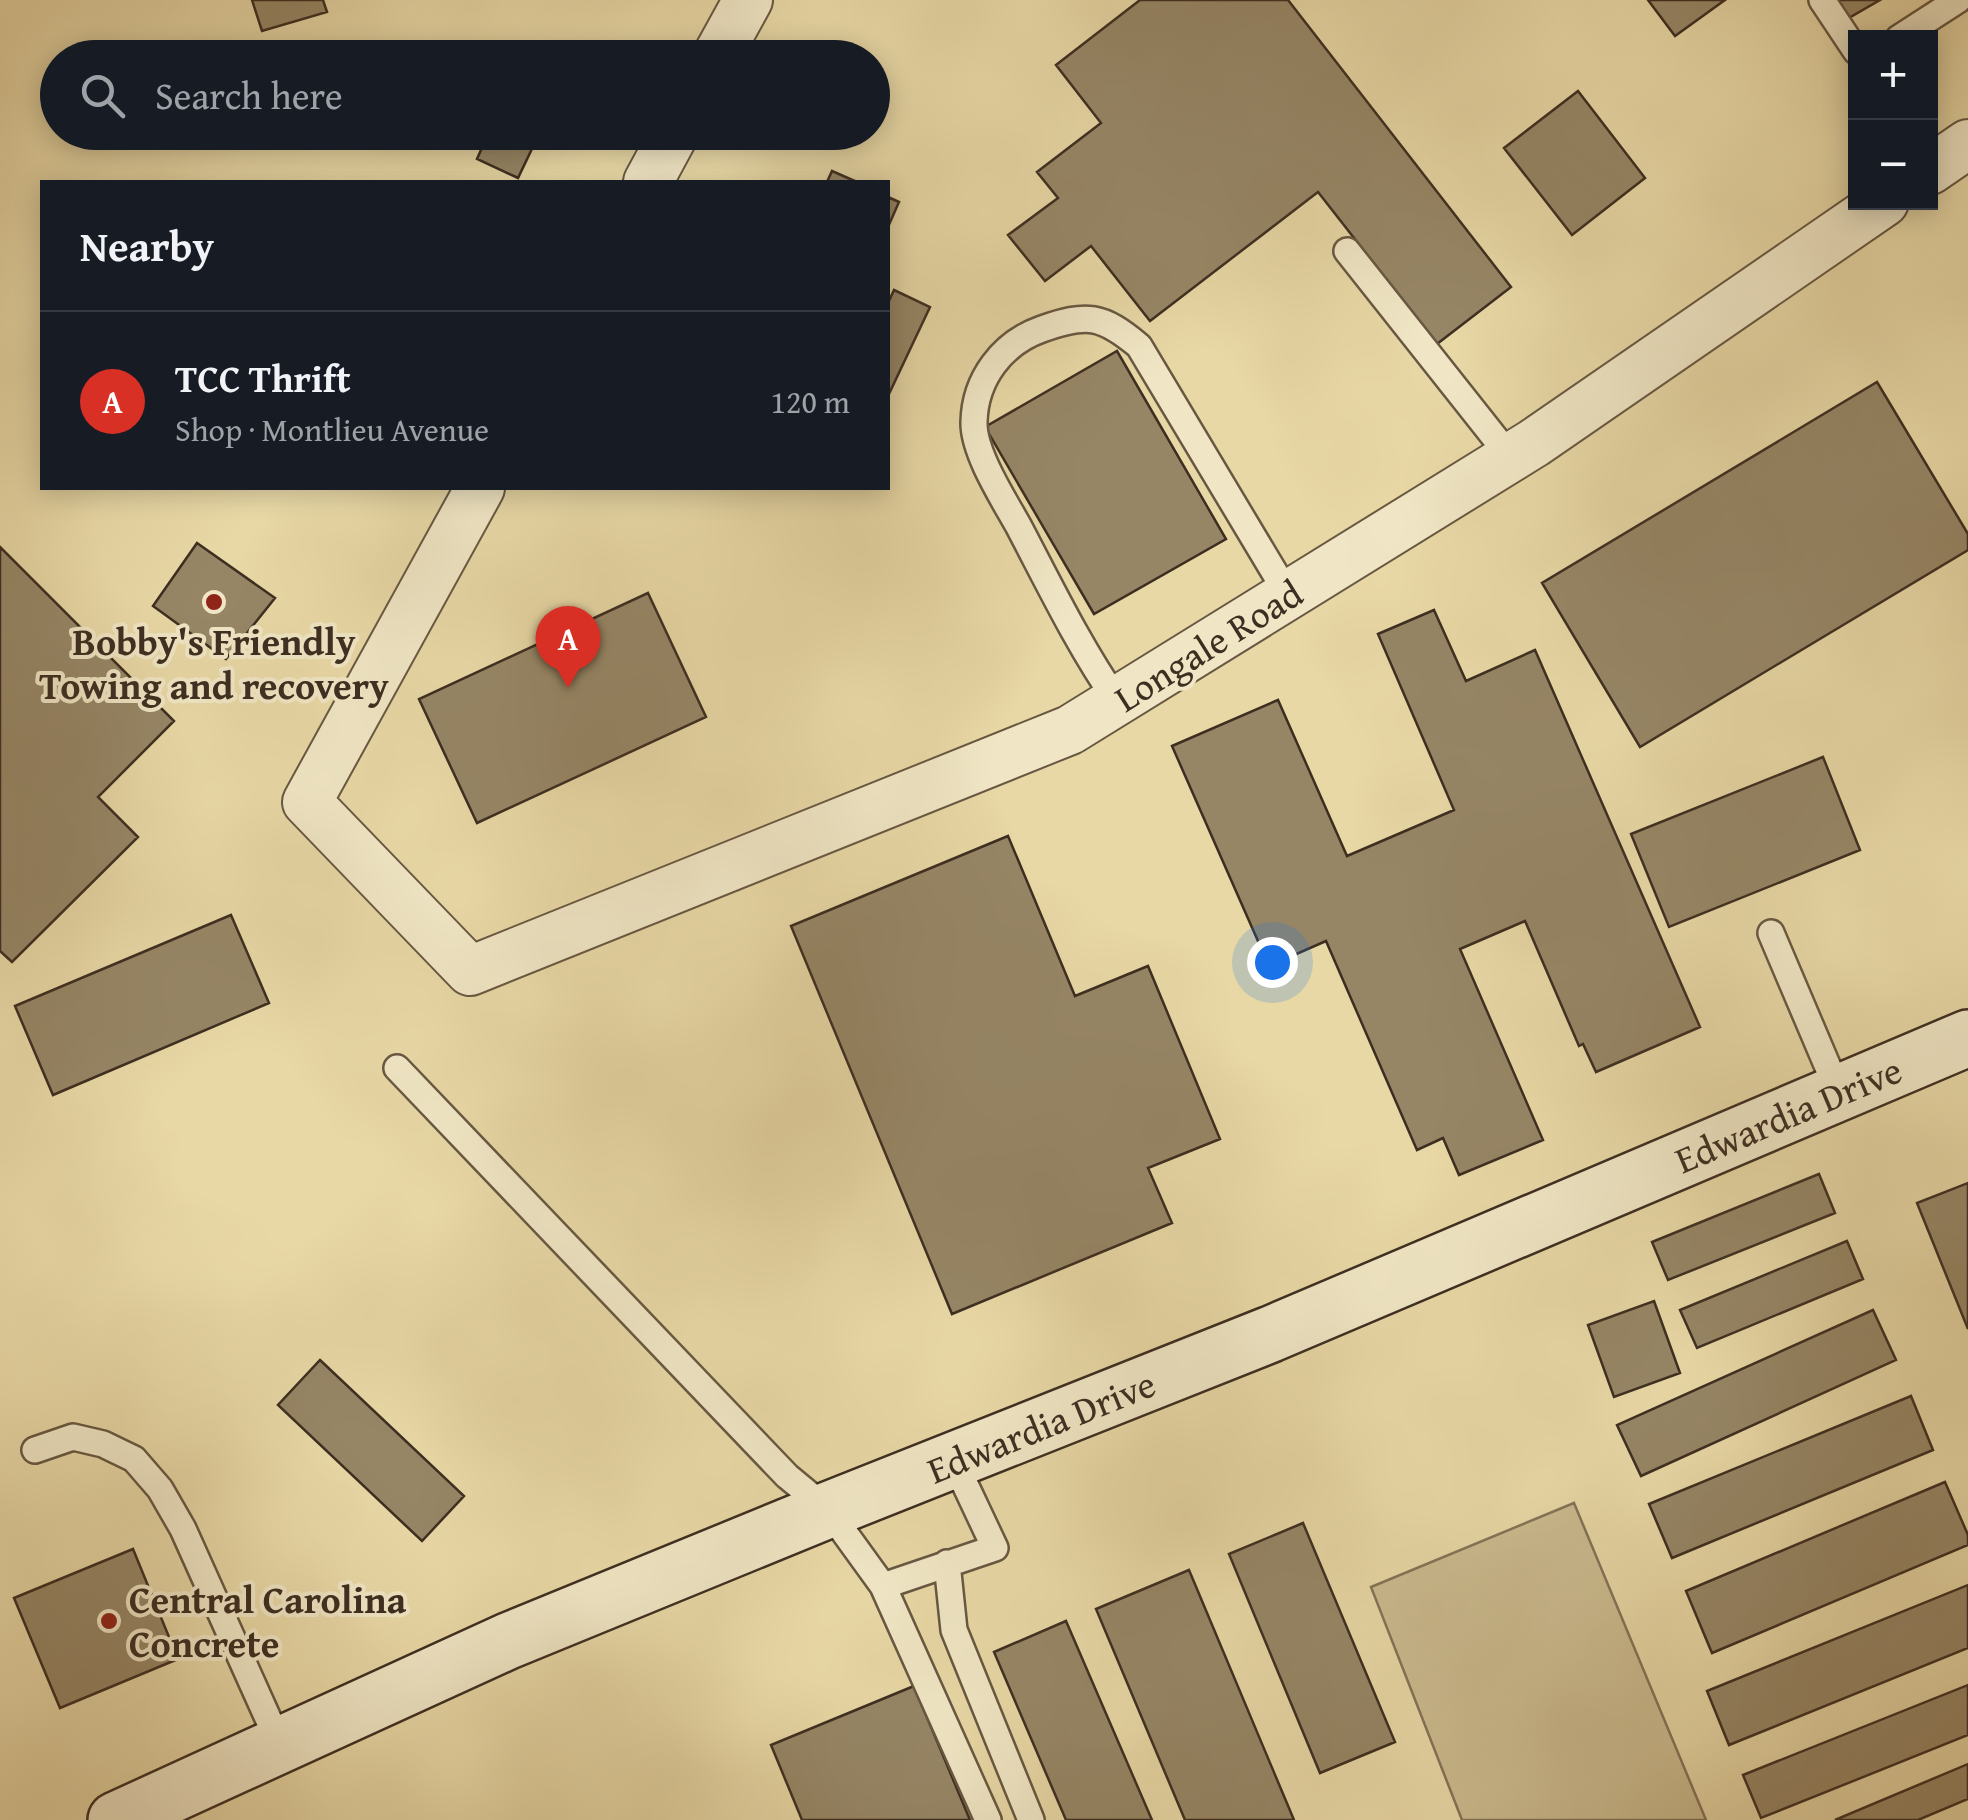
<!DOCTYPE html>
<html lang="en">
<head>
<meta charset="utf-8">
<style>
	:root { --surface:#171b24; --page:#20242c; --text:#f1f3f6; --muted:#9ea1a6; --line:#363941; --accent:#d93025 }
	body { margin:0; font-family:"Gentium Book Plus",serif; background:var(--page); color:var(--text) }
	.controls { position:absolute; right:30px; top:30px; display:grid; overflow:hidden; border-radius:0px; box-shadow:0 5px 25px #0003 }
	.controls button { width:90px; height:90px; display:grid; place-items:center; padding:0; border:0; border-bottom:2px solid var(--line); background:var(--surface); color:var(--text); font:50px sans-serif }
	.you { position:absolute; left:1272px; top:962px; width:35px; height:35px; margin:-25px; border:8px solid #fff; border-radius:50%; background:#1a73e8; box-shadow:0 0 0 15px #1a73e833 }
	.badge { display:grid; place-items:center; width:65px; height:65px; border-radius:50%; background:var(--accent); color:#fff; font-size:32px; font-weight:700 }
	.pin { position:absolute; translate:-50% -82px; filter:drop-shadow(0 2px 5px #0008) }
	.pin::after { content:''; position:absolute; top:52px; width:35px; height:30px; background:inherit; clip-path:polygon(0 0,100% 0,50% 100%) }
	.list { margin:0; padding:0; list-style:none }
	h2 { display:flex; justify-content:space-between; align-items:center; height:130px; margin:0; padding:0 40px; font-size:42px }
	h2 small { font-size:32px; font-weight:400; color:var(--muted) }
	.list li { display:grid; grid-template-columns:65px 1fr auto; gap:30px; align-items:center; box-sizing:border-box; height:180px; padding:0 40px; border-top:2px solid var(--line) }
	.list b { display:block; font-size:38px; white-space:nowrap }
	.list p { margin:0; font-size:32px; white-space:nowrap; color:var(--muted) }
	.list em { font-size:32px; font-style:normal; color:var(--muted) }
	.icon { flex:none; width:55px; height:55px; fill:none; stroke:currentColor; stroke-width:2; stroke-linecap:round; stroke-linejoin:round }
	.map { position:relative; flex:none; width:1968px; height:1820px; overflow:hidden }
	.search { position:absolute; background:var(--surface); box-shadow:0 5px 25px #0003; left:40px; top:40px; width:850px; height:110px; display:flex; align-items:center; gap:25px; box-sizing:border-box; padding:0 35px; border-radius:55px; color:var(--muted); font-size:38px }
	.panel { position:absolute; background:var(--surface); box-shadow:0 5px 25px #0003; left:40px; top:180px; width:850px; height:310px; border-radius:0px }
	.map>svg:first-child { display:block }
	.green { fill:#cbbb8f; stroke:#847458; stroke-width:2.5 }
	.building { fill:#968666; stroke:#3d2e21; stroke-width:2.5 }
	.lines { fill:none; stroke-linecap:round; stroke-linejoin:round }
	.lane-casing { stroke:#685842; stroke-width:30 }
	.street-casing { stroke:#685842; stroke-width:52 }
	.secondary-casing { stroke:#3d2e21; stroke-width:60 }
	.lane { stroke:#f0e6c5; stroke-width:25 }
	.street { stroke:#f0e6c5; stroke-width:48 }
	.secondary { stroke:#f0e6c5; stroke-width:55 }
	.poi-dot { fill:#8f2418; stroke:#f0e6c5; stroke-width:4 }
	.labels { text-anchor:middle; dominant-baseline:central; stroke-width:8; stroke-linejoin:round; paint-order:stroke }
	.poi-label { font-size:38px; font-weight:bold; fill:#3d2e21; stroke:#f0e6c5 }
	.street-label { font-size:38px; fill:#3d2e21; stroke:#f0e6c5 }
</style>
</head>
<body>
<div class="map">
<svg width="1968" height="1820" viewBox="0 0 1968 1820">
	<rect width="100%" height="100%" fill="#e8d8a6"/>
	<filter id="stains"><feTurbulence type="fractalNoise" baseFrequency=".002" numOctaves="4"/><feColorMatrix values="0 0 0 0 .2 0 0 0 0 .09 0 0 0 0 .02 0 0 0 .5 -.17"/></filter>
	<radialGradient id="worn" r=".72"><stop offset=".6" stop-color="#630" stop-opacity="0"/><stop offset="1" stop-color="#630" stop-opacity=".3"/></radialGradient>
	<path class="green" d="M1574,1503L1706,1820H1462L1371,1587Z"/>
	<path class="building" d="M252,0H323L327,12L262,31Z
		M1140,0H1288L1511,287L1437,344L1318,192L1150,321L1091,246L1045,281L1008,235L1058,198L1037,172L1101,123L1056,65Z
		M1648,0H1725L1675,36Z
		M1835,0H1880L1847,19Z
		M548,47L571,58H542Z
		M1578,91L1645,178L1572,235L1504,148Z
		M489,132H540L518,178L477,159Z
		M832,171L857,182H827Z
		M888,197L899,202L888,227Z
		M894,290L930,307L888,396V303Z
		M1117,351L1226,539L1094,614L985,427Z
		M1877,382L1968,534V550L1640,747L1542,583Z
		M197,543L275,598L226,659L153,606Z
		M0,547L174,721L98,797L138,837L12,962L0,951Z
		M648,593L706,717L477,823L419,699Z
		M1434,610L1466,681L1535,650L1700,1027L1596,1072L1583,1044L1579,1046L1525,921L1460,949L1543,1140L1459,1175L1443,1138L1417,1150L1326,941L1269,966L1172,746L1278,700L1347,856L1454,810L1378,634Z
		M1823,757L1860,850L1669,927L1631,834Z
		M1008,836L1075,996L1148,966L1220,1139L1148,1168L1172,1223L952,1314L791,926Z
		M231,915L269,1003L53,1095L15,1006Z
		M1819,1174L1835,1213L1668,1280L1652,1242Z
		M1968,1183V1329L1917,1203Z
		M1847,1241L1863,1279L1697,1348L1680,1310Z
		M1654,1301L1680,1373L1614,1397L1588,1325Z
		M1873,1310L1896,1360L1641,1476L1617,1425Z
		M320,1360L464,1496L422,1541L278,1405Z
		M1911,1396L1933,1450L1672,1558L1649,1504Z
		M1945,1482L1968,1535V1545L1712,1653L1686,1591Z
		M1303,1523L1395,1742L1320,1773L1229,1554Z
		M133,1549L178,1659L60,1708L14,1598Z
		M1189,1570L1294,1820H1185L1096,1609Z
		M1968,1585V1648L1729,1745L1707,1691Z
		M1066,1621L1152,1820H1066L994,1652Z
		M1968,1685V1735L1761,1818L1743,1775Z
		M914,1686L970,1820H802L771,1745Z
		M1968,1764V1799L1918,1820H1835Z"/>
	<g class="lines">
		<defs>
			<path id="lane" d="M1822,0L1856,51
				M1899,38L1958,0
				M1347,251L1511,458
				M1117,701C1079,646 1050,586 1019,527C1004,500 973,452 974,422C975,379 1002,343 1042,329C1087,313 1102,315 1139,346L1288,595
				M1771,933L1839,1093
				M397,1068L787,1476L828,1510L883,1586L988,1820
				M35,1450L73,1437L103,1444L134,1459L160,1489L183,1529L280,1745
				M947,1563L954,1630L1031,1820
				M883,1586L995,1548L954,1461"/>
			<path id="street" d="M716,58L748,0
				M1930,170L1968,144
				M648,182L675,132
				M480,488L307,802L470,971L1070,730L1534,443L1884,202"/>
			<path id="secondary" d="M116,1820L508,1641L828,1510L1271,1334L1968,1038"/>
		</defs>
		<use href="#lane" class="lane-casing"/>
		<use href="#street" class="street-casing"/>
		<use href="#secondary" class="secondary-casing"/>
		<use href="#lane" class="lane"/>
		<use href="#street" class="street"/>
		<use href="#secondary" class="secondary"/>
	</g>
	<g class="poi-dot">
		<circle cx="214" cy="602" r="10"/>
		<circle cx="109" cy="1621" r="10"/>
	</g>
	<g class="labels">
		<g class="poi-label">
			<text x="214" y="641">Bobby's Friendly<tspan x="214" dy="44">Towing and recovery</tspan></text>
			<text x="129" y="1599" text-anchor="start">Central Carolina<tspan x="129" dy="44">Concrete</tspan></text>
		</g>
		<g class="street-label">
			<text transform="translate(1208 645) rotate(-32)">Longale Road</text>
			<text transform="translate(1788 1114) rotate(-23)">Edwardia Drive</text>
			<text transform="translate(1041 1426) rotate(-22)">Edwardia Drive</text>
		</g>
	</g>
	<rect width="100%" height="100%" filter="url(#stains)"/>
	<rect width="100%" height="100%" fill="url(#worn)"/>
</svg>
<div class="controls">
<button>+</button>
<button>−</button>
</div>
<div class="you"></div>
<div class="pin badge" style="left:568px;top:688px">A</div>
<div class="search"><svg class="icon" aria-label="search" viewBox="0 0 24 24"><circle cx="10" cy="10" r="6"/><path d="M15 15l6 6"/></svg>Search here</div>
<section class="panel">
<h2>Nearby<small></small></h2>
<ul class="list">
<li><span class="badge">A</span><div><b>TCC Thrift</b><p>Shop · Montlieu Avenue</p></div><em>120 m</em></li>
</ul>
</section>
</div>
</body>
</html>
